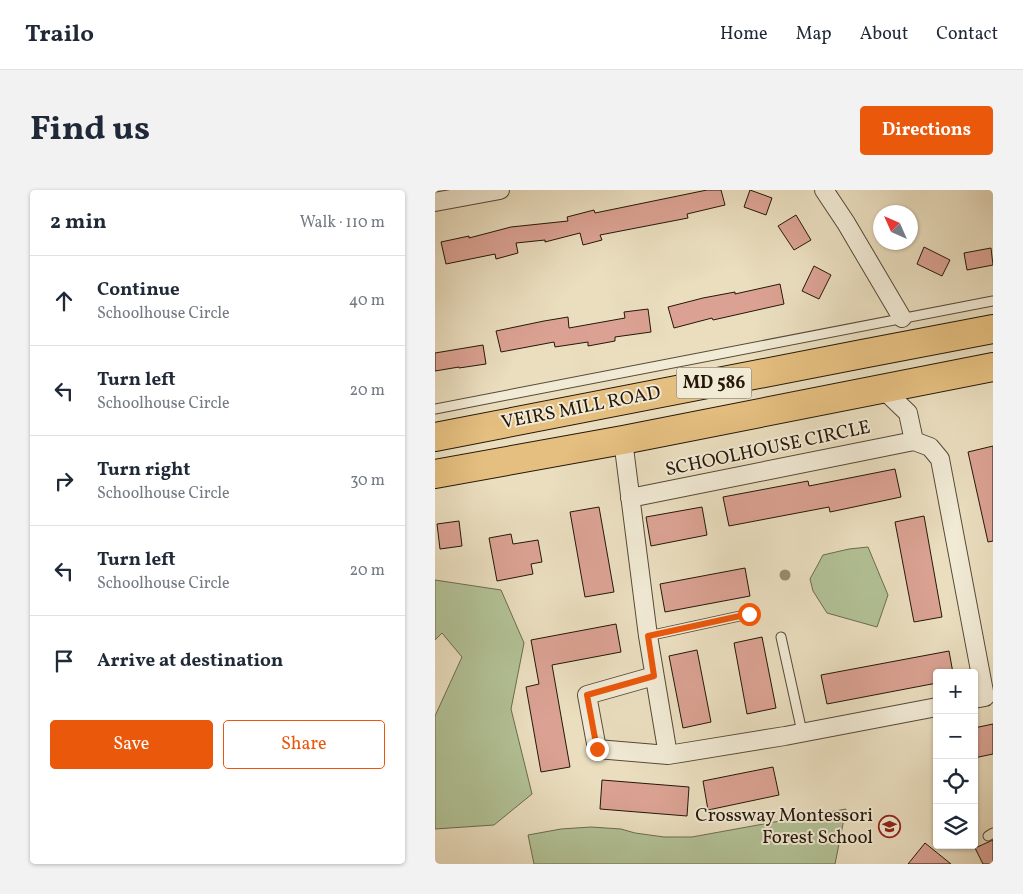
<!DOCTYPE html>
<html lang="en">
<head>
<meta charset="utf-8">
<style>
	:root { --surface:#fff; --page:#f2f2f3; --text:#1f2937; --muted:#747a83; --line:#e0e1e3; --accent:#ea580c }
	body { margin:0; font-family:Vollkorn,serif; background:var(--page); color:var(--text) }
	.controls { position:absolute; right:15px; bottom:15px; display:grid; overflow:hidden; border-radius:5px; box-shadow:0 1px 4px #0004 }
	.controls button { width:45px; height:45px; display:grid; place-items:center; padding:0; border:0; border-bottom:1px solid var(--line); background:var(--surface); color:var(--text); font:25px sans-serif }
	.compass { position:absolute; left:438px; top:15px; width:45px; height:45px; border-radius:50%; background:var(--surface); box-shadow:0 1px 4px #0004; rotate:315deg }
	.stop { position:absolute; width:15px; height:15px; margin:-11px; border:4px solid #ea580c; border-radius:50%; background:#fff }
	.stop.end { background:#ea580c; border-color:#fff; box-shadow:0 1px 5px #0008 }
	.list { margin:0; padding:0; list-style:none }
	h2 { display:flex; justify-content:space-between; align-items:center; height:65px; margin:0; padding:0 20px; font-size:21px }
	h2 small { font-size:16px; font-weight:400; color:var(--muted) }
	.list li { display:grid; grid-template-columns:32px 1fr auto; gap:15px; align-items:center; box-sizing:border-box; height:90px; padding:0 20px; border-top:1px solid var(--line) }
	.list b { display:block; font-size:19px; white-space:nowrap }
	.list p { margin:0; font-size:16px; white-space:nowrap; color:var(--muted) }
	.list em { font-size:16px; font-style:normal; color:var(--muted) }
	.actions { display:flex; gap:10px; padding:15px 20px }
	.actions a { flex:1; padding:11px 0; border:1px solid var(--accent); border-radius:5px; text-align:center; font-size:18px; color:var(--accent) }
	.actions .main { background:var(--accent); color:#fff }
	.icon { flex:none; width:28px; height:28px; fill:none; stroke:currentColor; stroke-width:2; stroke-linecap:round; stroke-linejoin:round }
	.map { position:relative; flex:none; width:558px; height:674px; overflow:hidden; border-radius:5px }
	header { display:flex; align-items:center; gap:30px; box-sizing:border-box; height:70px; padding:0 25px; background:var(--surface); border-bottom:1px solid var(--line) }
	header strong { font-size:24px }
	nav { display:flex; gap:28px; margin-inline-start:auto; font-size:18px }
	.intro { display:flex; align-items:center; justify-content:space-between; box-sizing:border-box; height:120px; padding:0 30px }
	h1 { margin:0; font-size:35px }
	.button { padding:12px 22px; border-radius:5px; background:var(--accent); color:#fff; font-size:18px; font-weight:700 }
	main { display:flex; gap:30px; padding:0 30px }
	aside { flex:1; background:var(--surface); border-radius:5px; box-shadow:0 1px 4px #0004 }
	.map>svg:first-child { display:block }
	.green { fill:#b2c296; stroke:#6b6c50 }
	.building { fill:#dba293; stroke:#24170a }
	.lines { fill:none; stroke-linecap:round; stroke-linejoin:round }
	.service-casing { stroke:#564937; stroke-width:11 }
	.minor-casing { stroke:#564937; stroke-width:20 }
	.primary-casing { stroke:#24170a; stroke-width:30 }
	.service { stroke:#f1ead5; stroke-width:9 }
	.minor { stroke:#f1ead5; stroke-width:18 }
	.primary { stroke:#e5bf80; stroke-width:28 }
	.tree { fill:#958d73 }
	.route { stroke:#ea580c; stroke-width:6 }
	.labels { text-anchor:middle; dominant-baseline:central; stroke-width:4; stroke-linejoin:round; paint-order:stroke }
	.shield { fill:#f1ead5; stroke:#625647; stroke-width:1 }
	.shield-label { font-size:18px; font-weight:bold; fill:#24170a }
	.street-label { font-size:19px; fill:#24170a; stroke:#f1ead5 }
	.poi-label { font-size:19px; fill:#24170a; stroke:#f1ead5; text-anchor:end }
</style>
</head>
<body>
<header>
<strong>Trailo</strong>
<nav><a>Home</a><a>Map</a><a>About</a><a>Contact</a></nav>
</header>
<div class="intro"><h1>Find us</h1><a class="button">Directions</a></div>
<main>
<aside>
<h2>2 min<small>Walk · 110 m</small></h2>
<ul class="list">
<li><svg class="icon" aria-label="ahead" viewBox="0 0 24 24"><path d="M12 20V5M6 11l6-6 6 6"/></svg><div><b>Continue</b><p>Schoolhouse Circle</p></div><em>40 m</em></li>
<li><svg class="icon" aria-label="left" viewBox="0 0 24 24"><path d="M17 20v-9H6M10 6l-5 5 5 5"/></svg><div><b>Turn left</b><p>Schoolhouse Circle</p></div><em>20 m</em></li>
<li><svg class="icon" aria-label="right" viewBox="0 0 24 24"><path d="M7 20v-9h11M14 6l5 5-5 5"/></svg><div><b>Turn right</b><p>Schoolhouse Circle</p></div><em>30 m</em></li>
<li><svg class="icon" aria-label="left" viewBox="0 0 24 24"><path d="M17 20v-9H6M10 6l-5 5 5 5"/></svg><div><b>Turn left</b><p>Schoolhouse Circle</p></div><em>20 m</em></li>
<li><svg class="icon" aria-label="arrive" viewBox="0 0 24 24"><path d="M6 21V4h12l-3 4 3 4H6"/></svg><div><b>Arrive at destination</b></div></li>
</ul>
<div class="actions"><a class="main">Save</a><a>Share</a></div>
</aside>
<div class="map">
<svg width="558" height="674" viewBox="0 0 558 674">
	<rect width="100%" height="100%" fill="#eadebf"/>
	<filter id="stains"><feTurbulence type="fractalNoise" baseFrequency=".004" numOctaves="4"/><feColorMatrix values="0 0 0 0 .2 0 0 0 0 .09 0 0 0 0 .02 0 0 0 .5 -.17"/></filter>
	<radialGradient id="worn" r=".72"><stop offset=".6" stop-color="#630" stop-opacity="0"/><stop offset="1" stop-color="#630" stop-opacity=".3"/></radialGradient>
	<path class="green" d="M433,357L453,405L442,437L392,423L378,401L375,389L388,365L414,359Z
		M0,390L66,400L89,453L76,519L97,604L59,635L0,639V526L27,467L7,443L0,450Z
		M411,619L400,674H99L93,645L126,639L156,637L186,639L200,643L229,647H257Z"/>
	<path class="building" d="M272,0H286L290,15L252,24L253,28L165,45L167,50L148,55L145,43L110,52V50L81,53L83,63L61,69L60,64L11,74L6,52L34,46V48L76,37L133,31L132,27L159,20L160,23Z
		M315,0L337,8L331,25L309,17Z
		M361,25L376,50L359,60L343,36Z
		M489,57L515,70L507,86L482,74Z
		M556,58L558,75L532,80L529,63Z
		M379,76L396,85L384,109L367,101Z
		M345,94L349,114L278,130L277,128L239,138L233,117L268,108L300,102V104Z
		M213,119L216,142L180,147V151L153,156V152L120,157L119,152L66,162L61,141L109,131L133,127L134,138L190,128L189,122Z
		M48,155L51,174L24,178V177L0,181V163Z
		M558,256V351L553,352L533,262Z
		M460,279L466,307L395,322L394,317L294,336L288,307L373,291L374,296Z
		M164,317L179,402L150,407L135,322Z
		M267,317L272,345L216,356L211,327Z
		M489,326L507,427L479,432L460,332Z
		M24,331L27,356L5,359L2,334Z
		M76,344L78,354L103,350L107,372L96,374L98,384L62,391L54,348Z
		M310,378L315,406L230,422L225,394Z
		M181,434L186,462L117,475L135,577L106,582L91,497L104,494L96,450Z
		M327,447L341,518L312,524L299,453Z
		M262,460L276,532L248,538L234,466Z
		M514,461L518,483H502V493L392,514L386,485Z
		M558,534V564L539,568V538Z
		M338,577L344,605L273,620L268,591Z
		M167,590L254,597L252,626L165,619Z
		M558,650V674H548L540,658Z
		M490,653L516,674H473Z"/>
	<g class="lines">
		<defs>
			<path id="service" d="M0,219L558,111
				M213,446L314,424
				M346,447L367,542
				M553,646L558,643"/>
			<path id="minor" d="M389,0L411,33L467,128
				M0,12L65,0
				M448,199L473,223L479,251L495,257L505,269L550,507L539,509
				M188,250L213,446L233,565L350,546L502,517
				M195,308L479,251
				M219,486L152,505L162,559L233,565"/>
			<path id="primary" d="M0,247L427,164L558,139
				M0,284L188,250L558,177"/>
		</defs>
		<use href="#service" class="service-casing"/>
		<use href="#minor" class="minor-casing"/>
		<use href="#primary" class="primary-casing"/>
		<use href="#service" class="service"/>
		<use href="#minor" class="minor"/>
		<use href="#primary" class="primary"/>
	</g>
	<circle class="tree" cx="350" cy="385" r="5.5"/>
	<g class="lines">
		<path class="route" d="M162,559L152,505L219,486L213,446L314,424"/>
	</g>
	<defs>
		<symbol id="school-ring" viewBox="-11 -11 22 22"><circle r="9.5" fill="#f1ead5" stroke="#8f2418" stroke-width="1.5"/><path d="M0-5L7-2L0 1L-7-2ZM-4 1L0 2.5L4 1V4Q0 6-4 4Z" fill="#8f2418"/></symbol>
	</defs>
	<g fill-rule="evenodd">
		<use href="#school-ring" x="442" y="624" width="25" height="25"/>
	</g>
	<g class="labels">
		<rect class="shield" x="241.5" y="177.5" width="75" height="31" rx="4"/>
		<g class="shield-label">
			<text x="279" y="193">MD 586</text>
		</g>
		<g class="street-label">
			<text transform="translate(146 218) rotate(-11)">VEIRS MILL ROAD</text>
			<text transform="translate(333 259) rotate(-12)">SCHOOLHOUSE CIRCLE</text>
		</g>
		<g class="poi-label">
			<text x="438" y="626">Crossway Montessori<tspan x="438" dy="22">Forest School</tspan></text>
		</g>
	</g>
	<rect width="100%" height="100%" filter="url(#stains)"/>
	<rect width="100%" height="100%" fill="url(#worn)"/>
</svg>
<div class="controls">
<button>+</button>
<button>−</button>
<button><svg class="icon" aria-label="locate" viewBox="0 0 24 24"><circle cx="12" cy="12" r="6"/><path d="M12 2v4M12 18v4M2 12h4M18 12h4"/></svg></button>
<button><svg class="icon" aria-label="layers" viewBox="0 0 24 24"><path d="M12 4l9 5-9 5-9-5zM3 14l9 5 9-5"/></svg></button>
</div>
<svg class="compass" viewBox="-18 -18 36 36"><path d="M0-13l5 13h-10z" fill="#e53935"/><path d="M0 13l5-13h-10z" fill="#747a83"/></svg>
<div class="stop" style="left:314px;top:424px"></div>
<div class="stop end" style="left:162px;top:559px"></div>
</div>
</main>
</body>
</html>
